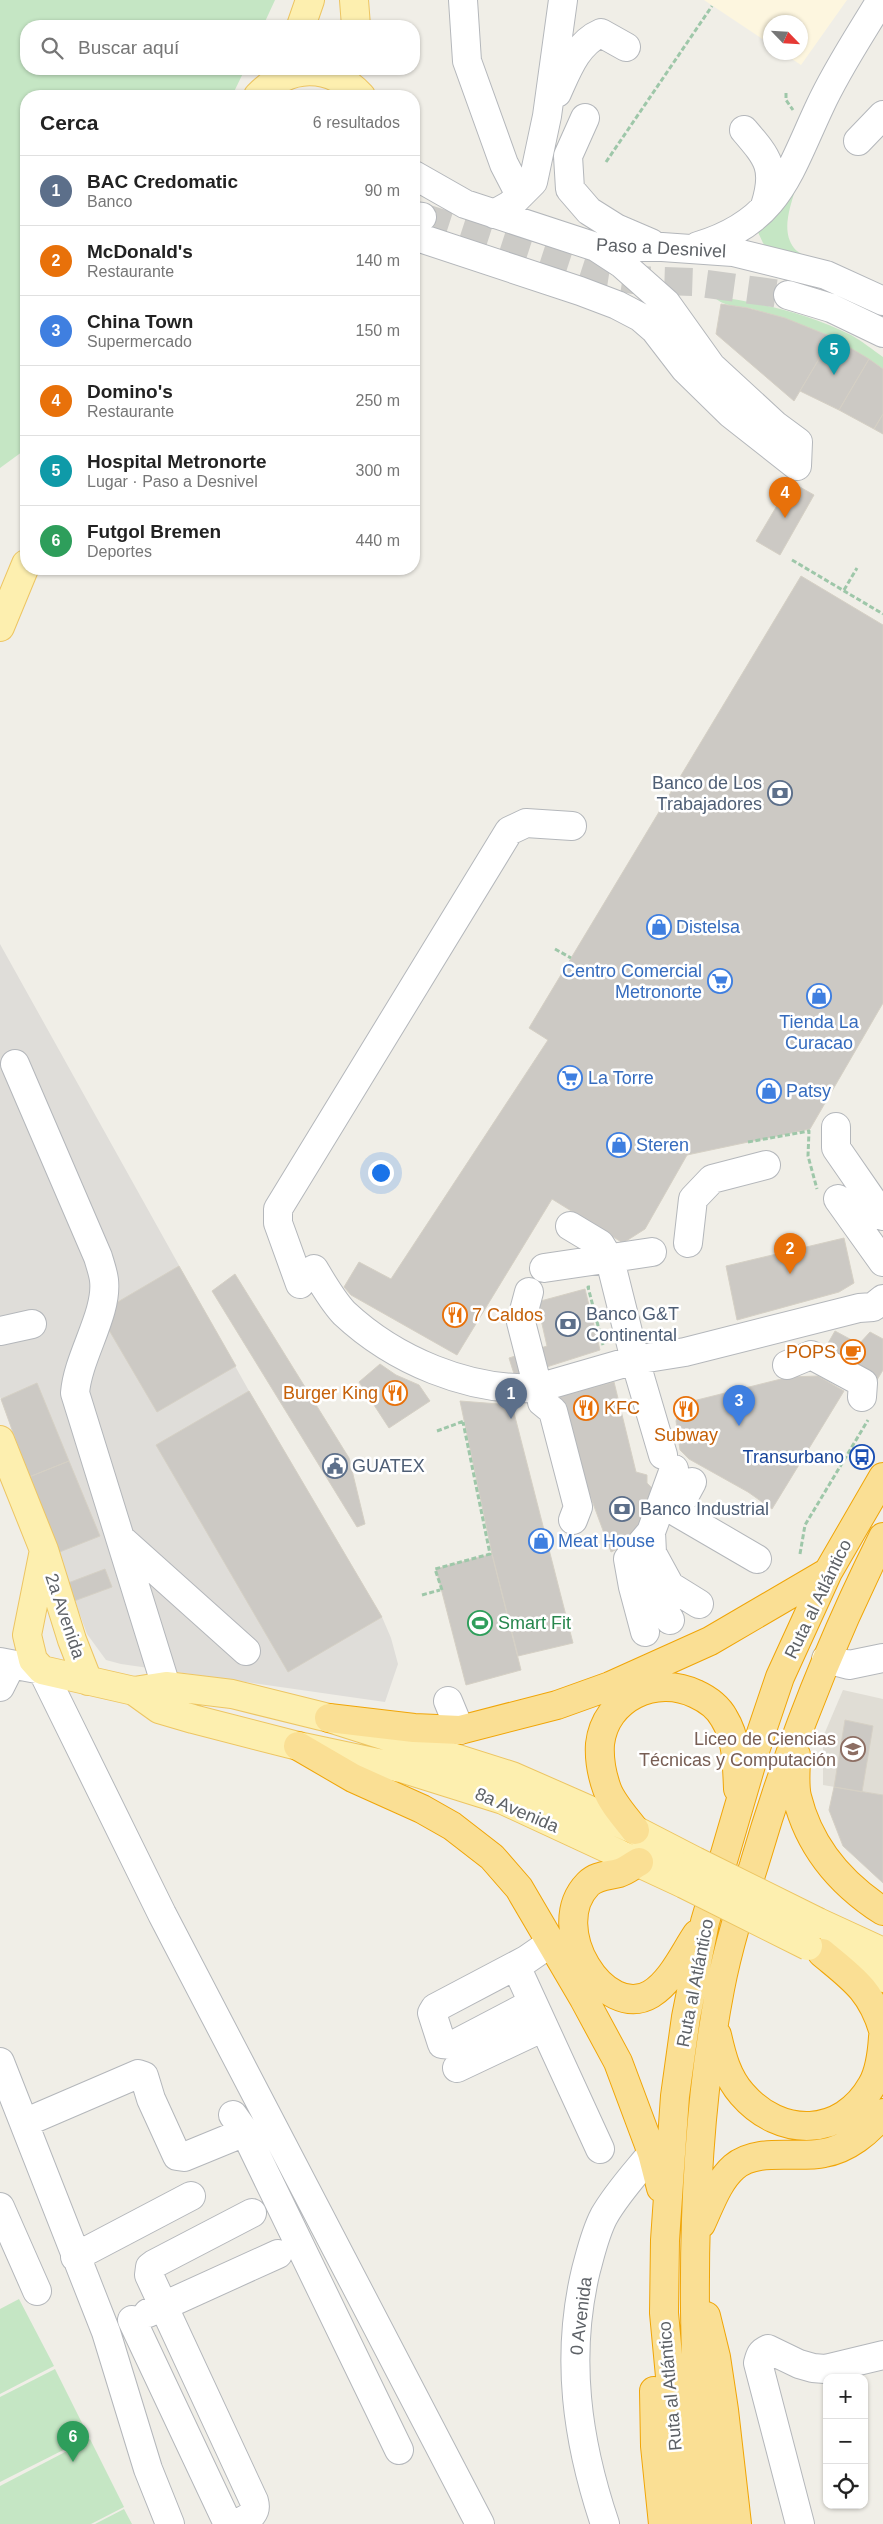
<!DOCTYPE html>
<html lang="es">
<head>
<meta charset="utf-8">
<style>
	:root { --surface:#fff; --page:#f2f2f2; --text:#222; --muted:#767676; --line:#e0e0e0; --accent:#0b8043 }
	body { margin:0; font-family:Arial,sans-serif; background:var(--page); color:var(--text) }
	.controls { position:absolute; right:15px; bottom:15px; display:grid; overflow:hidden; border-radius:10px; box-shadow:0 1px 4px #0004 }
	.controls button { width:45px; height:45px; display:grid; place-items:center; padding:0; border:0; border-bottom:1px solid var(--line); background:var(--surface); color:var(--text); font:25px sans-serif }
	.compass { position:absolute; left:763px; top:15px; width:45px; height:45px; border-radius:50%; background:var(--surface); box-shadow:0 1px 4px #0004; rotate:115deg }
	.you { position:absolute; left:380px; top:1172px; width:18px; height:18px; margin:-12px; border:4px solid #fff; border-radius:50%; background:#1a73e8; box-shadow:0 0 0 8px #1a73e833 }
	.badge { display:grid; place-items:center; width:32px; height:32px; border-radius:50%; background:var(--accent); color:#fff; font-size:16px; font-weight:700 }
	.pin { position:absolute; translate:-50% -41px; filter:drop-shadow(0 1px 2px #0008) }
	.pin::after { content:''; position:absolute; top:26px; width:18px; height:15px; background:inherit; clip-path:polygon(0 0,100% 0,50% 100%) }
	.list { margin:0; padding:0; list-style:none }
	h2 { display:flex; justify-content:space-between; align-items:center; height:65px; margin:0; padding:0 20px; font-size:21px }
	h2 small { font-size:16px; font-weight:400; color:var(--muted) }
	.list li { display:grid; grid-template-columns:32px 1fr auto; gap:15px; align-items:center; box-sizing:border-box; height:70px; padding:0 20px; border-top:1px solid var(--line) }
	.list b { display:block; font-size:19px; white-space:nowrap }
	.list p { margin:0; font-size:16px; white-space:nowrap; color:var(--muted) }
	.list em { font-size:16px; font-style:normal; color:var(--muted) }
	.icon { flex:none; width:28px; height:28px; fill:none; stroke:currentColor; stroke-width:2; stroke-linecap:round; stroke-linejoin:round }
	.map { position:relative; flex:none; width:883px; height:2524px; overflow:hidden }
	.search { position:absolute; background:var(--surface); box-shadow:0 1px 4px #0004; left:20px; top:20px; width:400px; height:55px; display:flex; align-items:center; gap:12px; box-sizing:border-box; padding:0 18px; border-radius:20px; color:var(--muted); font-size:19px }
	.panel { position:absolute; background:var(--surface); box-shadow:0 1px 4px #0004; left:20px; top:90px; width:400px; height:485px; border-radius:20px }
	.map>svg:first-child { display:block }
	.commercial { fill:#fdf6df }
	.industrial { fill:#dfddd9 }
	.education { fill:#e0ddd5 }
	.green { fill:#c5e6c4 }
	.building { fill:#ccc9c4; stroke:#d5d0c5 }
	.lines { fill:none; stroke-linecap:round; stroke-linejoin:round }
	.minor-tunnel { stroke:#cccbc7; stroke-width:28; stroke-dasharray:28 14; stroke-linecap:butt }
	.minor-casing { stroke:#b4b7bb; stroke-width:30 }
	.major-casing { stroke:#edc562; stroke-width:30 }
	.highway-casing { stroke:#f0a507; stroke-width:30 }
	.path { stroke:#9ec7a9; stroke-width:3; stroke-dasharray:5 2.5; stroke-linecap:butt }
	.minor { stroke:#fff; stroke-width:28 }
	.major { stroke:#fdefaf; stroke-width:28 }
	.highway { stroke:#fadf94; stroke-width:28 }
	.major-bridge-casing { stroke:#edc562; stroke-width:30; stroke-linecap:butt }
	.major-bridge { stroke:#fdefaf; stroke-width:28 }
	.labels { text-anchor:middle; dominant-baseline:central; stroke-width:5; stroke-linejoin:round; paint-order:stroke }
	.street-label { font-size:18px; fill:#5e6267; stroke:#fff }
	.service-label { font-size:18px; fill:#4e5e75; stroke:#fff; text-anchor:start }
	.shop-label { font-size:18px; fill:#366cbe; stroke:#fff; text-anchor:start }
	.food-label { font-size:18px; fill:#c56008; stroke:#fff; text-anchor:start }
	.transit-label { font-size:18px; fill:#164399; stroke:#fff; text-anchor:end }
	.leisure-label { font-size:18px; fill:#27864d; stroke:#fff; text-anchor:start }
	.education-label { font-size:18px; fill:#785e54; stroke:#fff; text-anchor:end }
</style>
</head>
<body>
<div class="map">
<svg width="883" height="2524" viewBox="0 0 883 2524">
	<rect width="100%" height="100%" fill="#f0eee7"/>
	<path class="commercial" d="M704,0H847L801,65L783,53L800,52V22H770V44Z"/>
	<path class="industrial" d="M0,944L249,1391L382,1617L391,1638L398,1664L385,1702L121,1664L106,1660L87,1634L0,1397Z"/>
	<path class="education" d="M843,1690L883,1699V1795L823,1785V1737Z"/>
	<path class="green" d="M0,0H275L263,26H26V69H245L232,96H26V449L0,468Z
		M795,190C790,208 781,231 794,248C798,254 811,258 818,261L767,248L763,243L757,230Z
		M713,296C761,303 808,313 851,335C862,341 873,350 883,357V369C842,341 800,323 753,309C738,305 724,308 713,296Z
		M19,2299L54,2366L0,2394V2309Z
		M55,2369L89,2437L0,2482V2397Z
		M90,2439L124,2507L91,2524H0V2486Z
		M124,2509L132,2524H95Z"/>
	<path class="building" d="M721,304L748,308L785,318L832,337L794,401L716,334Z
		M832,337L869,359L839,410L800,391Z
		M869,359L883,369V414L874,429L839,410Z
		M883,414V434L874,429Z
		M791,482L814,495L780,555L756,541Z
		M801,576L883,625V1003L810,1129L687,1155L645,1229L623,1243L552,1199L457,1355L351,1295L344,1287L359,1262L391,1279L548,1040L529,1028Z
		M844,1238L854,1283L839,1292L737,1320L726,1266Z
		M179,1266L236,1366L157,1412L99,1313Z
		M235,1274L349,1458L365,1524L357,1527L212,1291Z
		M585,1289L600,1350L515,1377L509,1358L547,1346L537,1302Z
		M835,1331L859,1344L870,1332L883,1339V1370L874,1385L819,1359Z
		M380,1364L396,1375L419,1385L430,1401L389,1428L359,1382Z
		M818,1376L844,1391L772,1509L748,1492L689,1459L680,1450L676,1421L681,1404L789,1377Z
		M614,1382L636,1472L647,1475V1483L654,1490L645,1507L649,1518L640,1538L611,1552L554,1398Z
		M37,1383L69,1461L29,1477L1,1399Z
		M249,1391L382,1617L288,1672L156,1445Z
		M460,1401L512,1405L573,1643L518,1656L492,1554Z
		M69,1461L100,1536L57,1553L29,1477Z
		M492,1554L521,1670L466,1685L436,1569Z
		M105,1569L112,1587L74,1601L68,1583Z
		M845,1720L873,1726L862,1792L834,1787Z
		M834,1787L883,1795V1883L843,1846L829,1810Z"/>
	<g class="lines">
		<path class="minor-tunnel" d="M422,217L601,275L633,280L693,282L788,295"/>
		<defs>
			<path id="minor" d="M463,0L467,61L504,164L520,195
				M557,93C567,71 577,43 601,33L626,47
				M585,118L568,156L570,189L589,211L616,228L651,243
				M744,130C768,158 777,168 765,206
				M858,141L883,115
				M414,175L465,204L596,247H662L733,252L826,275L883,301
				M494,214L510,205L533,182L547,116L563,0
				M414,216L422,217
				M414,236L580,291L617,305L640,317L655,330L685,369L731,414L797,466
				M698,246C778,222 788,174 820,106C837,69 860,35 881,0
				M596,247L622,264L666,303L711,366L775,425L798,442L797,466
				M788,295L831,308L883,333
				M15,1064L98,1257C100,1264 103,1272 104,1280C108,1314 78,1356 75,1393L166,1686
				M836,1127V1148L883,1216
				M838,1199L883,1262
				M570,1226L600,1244L610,1260L635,1360L663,1455
				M688,1243L693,1199L712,1179L766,1165
				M544,1268L652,1252
				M314,1269C323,1284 332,1300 344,1313C394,1360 469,1392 538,1388L635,1360L685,1352L859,1308L873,1307L883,1299
				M300,1284L278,1223V1209L509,831L526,823L572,826
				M529,1292L521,1322L538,1388
				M0,1331L32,1324
				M787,1365L811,1355L863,1383L862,1397
				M542,1402L553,1411L578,1507L573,1520
				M674,1469L651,1532L652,1553L670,1586L699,1604
				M692,1482L679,1506L678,1513L757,1559
				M121,1539L246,1651
				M644,1568L647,1583L670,1620
				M645,1632L633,1587L628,1559L651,1532
				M826,1659L849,1665L883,1658
				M0,1662L42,1670L162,1914L480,2524
				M0,1687L11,1665
				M448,1701L460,1730
				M516,1966L600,2149
				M533,2003L453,2045L442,2044L432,2013L435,2008L526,1960L552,1942
				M0,2062L106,2332L148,2469L170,2524
				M457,2068L544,2027
				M233,2115L245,2132L399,2450
				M24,2123L138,2074L144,2076L151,2099L177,2156L184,2157L245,2132
				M0,2207L37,2291
				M75,2257L191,2196
				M148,2313L278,2254
				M132,2320L228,2524
				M237,2524C247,2518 258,2515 254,2501L149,2275L150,2267L154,2264L252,2213
				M605,2524C577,2441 565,2357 586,2270C591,2252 595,2233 604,2216C617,2193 635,2174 652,2153
				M800,2524L758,2363C760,2355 761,2352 768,2349L799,2364L813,2368L825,2369L883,2355"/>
			<path id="major" d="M354,0L356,26
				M301,26L310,0
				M258,96C289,64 329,62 361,96
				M0,627L26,564
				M0,1440L44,1550L72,1640L88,1681
				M44,1550L27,1635L33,1660L42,1670L134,1691L159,1709L193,1719L298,1746L401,1768L503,1800L684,1884
				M134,1691L166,1686L232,1694L329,1718L512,1776L635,1830L695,1861
				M818,1922L883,1952
				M828,1955L883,1978"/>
			<path id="highway" d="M329,1718L414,1728L460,1730L557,1705L610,1686L710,1641L828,1572
				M298,1746L353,1778L422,1809L452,1826L492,1857L519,1888L584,1999L618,2062L652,2153L661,2188
				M796,1755C796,1768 794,1785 797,1797C809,1846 841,1884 883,1911
				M635,1830C626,1818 612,1803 607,1789C602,1775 599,1759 600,1744C605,1698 656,1674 696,1694C707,1699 718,1707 724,1718C737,1739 737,1765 738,1789
				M639,1862C633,1865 626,1871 619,1873C608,1876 597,1875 588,1884C545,1928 605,2022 651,1994C672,1981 684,1953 697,1934
				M822,1953C852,1978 871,1990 883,2030
				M717,2035C722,2057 727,2077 742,2094C780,2138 842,2138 872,2085C880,2071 882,2053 883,2037
				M701,2224C710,2205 718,2181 734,2167C757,2147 796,2159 824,2153C847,2149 869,2132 883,2113
				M706,2316L716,2357L724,2410L737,2524
				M654,2391L655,2446L663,2524
				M684,2524L664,2313L665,2240L675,2096L686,2017L705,1922L756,1748L780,1677L828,1572L883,1477
				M712,2524C699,2453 696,2382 695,2310C694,2204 700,2093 720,1989C728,1947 741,1906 754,1865C787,1752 830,1643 883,1537"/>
		</defs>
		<use href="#minor" class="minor-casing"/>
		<use href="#major" class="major-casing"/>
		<use href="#highway" class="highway-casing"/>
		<path class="path" d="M786,93V100L793,110
			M606,162L712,6
			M792,560L883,614
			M844,590L857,568
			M555,949L571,958
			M748,1142L809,1131L808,1156L817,1189
			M590,1287H588L603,1345
			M437,1431L464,1421
			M800,1554L805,1525L868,1420
			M442,1590L435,1569L490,1554L463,1422
			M422,1595L440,1590"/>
		<use href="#minor" class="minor"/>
		<use href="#major" class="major"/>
		<use href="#highway" class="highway"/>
		<defs>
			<path id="major-bridge" d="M695,1861L818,1922
				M684,1884L808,1946"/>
		</defs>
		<use href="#major-bridge" class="major-bridge-casing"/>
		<use href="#major-bridge" class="major-bridge"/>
	</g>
	<defs>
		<symbol id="bank-ring" viewBox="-11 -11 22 22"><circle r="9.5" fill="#fff" stroke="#5c6f8a" stroke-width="1.5"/><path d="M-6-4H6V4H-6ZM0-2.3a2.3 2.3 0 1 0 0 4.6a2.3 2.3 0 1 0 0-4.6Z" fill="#5c6f8a"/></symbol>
		<symbol id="shop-ring" viewBox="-11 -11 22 22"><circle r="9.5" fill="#fff" stroke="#3f7fe0" stroke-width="1.5"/><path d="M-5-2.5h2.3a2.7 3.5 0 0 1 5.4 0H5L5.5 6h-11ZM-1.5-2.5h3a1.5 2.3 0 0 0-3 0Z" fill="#3f7fe0"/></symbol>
		<symbol id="supermarket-ring" viewBox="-11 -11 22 22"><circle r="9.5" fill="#fff" stroke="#3f7fe0" stroke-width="1.5"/><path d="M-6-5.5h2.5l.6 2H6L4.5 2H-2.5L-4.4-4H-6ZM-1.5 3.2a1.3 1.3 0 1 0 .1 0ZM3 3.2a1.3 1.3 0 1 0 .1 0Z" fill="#3f7fe0"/></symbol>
		<symbol id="restaurant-ring" viewBox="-11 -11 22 22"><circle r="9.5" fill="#fff" stroke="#e8710a" stroke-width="1.5"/><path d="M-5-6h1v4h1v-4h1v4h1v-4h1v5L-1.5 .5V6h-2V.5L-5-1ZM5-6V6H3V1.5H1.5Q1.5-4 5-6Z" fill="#e8710a"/></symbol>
		<symbol id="cafe-ring" viewBox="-11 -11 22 22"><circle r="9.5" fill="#fff" stroke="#e8710a" stroke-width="1.5"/><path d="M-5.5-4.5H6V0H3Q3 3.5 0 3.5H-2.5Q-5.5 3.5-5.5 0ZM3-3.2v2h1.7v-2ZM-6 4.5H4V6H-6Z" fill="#e8710a"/></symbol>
		<symbol id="bus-ring" viewBox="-11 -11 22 22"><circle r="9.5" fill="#fff" stroke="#1a4fb4" stroke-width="1.5"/><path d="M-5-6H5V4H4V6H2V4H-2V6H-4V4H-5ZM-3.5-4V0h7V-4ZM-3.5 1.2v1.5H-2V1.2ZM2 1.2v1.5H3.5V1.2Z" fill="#1a4fb4"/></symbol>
		<symbol id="civic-ring" viewBox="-11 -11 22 22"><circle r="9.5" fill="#fff" stroke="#5c6f8a" stroke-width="1.5"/><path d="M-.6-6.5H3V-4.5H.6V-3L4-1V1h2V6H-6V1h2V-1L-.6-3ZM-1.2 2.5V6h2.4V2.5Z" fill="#5c6f8a"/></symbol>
		<symbol id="stadium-ring" viewBox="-11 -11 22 22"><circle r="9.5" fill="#fff" stroke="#2e9e5b" stroke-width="1.5"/><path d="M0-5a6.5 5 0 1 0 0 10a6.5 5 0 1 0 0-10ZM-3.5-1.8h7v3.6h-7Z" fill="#2e9e5b"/></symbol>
		<symbol id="school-ring" viewBox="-11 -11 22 22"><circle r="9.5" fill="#fff" stroke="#8d6e63" stroke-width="1.5"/><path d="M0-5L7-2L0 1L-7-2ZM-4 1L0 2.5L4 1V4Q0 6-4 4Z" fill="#8d6e63"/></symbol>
	</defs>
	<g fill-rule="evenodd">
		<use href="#bank-ring" x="766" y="779" width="28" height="28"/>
		<use href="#shop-ring" x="645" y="913" width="28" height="28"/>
		<use href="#supermarket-ring" x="706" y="967" width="28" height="28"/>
		<use href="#shop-ring" x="805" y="982" width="28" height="28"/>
		<use href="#supermarket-ring" x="556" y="1064" width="28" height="28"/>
		<use href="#shop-ring" x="755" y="1077" width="28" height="28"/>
		<use href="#shop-ring" x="605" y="1131" width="28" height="28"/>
		<use href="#restaurant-ring" x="441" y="1301" width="28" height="28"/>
		<use href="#bank-ring" x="554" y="1310" width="28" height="28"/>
		<use href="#cafe-ring" x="839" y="1338" width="28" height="28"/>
		<use href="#restaurant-ring" x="381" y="1379" width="28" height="28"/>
		<use href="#restaurant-ring" x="572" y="1394" width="28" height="28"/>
		<use href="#restaurant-ring" x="672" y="1395" width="28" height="28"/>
		<use href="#bus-ring" x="848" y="1443" width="28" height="28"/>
		<use href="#civic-ring" x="321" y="1452" width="28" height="28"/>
		<use href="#bank-ring" x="608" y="1495" width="28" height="28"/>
		<use href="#shop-ring" x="527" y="1527" width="28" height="28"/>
		<use href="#stadium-ring" x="466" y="1609" width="28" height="28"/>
		<use href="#school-ring" x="839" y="1735" width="28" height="28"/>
	</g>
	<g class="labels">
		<g class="street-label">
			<text transform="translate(661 248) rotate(3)">Paso a Desnivel</text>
			<text transform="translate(818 1599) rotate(-64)">Ruta al Atlántico</text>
			<text transform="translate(65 1616) rotate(71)">2a Avenida</text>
			<text transform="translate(517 1810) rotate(23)">8a Avenida</text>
			<text transform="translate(695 1983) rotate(-79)">Ruta al Atlántico</text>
			<text transform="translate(581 2316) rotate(-83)">0 Avenida</text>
			<text transform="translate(670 2386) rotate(-95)">Ruta al Atlántico</text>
		</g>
		<g class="service-label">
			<text x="762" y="783" text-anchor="end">Banco de Los<tspan x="762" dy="21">Trabajadores</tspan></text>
			<text x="586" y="1314">Banco G&amp;T<tspan x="586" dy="21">Continental</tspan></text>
			<text x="352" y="1466">GUATEX</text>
			<text x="640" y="1509">Banco Industrial</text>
		</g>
		<g class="shop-label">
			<text x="676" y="927">Distelsa</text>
			<text x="702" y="971" text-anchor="end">Centro Comercial<tspan x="702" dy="21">Metronorte</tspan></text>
			<text x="819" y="1022" text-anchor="middle">Tienda La<tspan x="819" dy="21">Curacao</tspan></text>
			<text x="588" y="1078">La Torre</text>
			<text x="786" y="1091">Patsy</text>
			<text x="636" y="1145">Steren</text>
			<text x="558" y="1541">Meat House</text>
		</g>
		<g class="food-label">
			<text x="472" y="1315">7 Caldos</text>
			<text x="836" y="1352" text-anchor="end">POPS</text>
			<text x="378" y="1393" text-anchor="end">Burger King</text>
			<text x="604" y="1408">KFC</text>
			<text x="686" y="1435" text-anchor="middle">Subway</text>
		</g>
		<g class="transit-label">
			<text x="844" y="1457">Transurbano</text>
		</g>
		<g class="leisure-label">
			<text x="498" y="1623">Smart Fit</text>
		</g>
		<g class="education-label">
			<text x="836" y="1739">Liceo de Ciencias<tspan x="836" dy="21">Técnicas y Computación</tspan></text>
		</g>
	</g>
</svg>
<div class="controls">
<button>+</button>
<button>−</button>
<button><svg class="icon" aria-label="locate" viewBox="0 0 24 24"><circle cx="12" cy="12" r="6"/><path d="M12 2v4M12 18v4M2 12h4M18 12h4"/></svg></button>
</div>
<svg class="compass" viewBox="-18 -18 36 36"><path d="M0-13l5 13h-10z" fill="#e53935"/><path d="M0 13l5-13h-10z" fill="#767676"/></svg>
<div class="you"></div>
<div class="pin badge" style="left:511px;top:1419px;background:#5c6f8a">1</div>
<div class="pin badge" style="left:790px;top:1274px;background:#e8710a">2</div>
<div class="pin badge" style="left:739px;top:1426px;background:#3f7fe0">3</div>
<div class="pin badge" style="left:785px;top:518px;background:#e8710a">4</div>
<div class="pin badge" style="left:834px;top:375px;background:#0f9aa8">5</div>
<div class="pin badge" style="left:73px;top:2462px;background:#2e9e5b">6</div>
<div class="search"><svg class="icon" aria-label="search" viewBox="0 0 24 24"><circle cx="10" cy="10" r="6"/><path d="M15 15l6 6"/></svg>Buscar aquí</div>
<section class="panel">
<h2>Cerca<small>6 resultados</small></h2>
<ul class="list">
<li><span class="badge" style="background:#5c6f8a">1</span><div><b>BAC Credomatic</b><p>Banco</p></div><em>90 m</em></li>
<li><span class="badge" style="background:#e8710a">2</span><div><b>McDonald's</b><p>Restaurante</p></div><em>140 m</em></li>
<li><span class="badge" style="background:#3f7fe0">3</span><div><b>China Town</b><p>Supermercado</p></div><em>150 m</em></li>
<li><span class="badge" style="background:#e8710a">4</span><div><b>Domino's</b><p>Restaurante</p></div><em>250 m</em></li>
<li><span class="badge" style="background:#0f9aa8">5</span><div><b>Hospital Metronorte</b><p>Lugar · Paso a Desnivel</p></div><em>300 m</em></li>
<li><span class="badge" style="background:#2e9e5b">6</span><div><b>Futgol Bremen</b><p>Deportes</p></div><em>440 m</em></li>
</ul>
</section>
</div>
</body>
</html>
